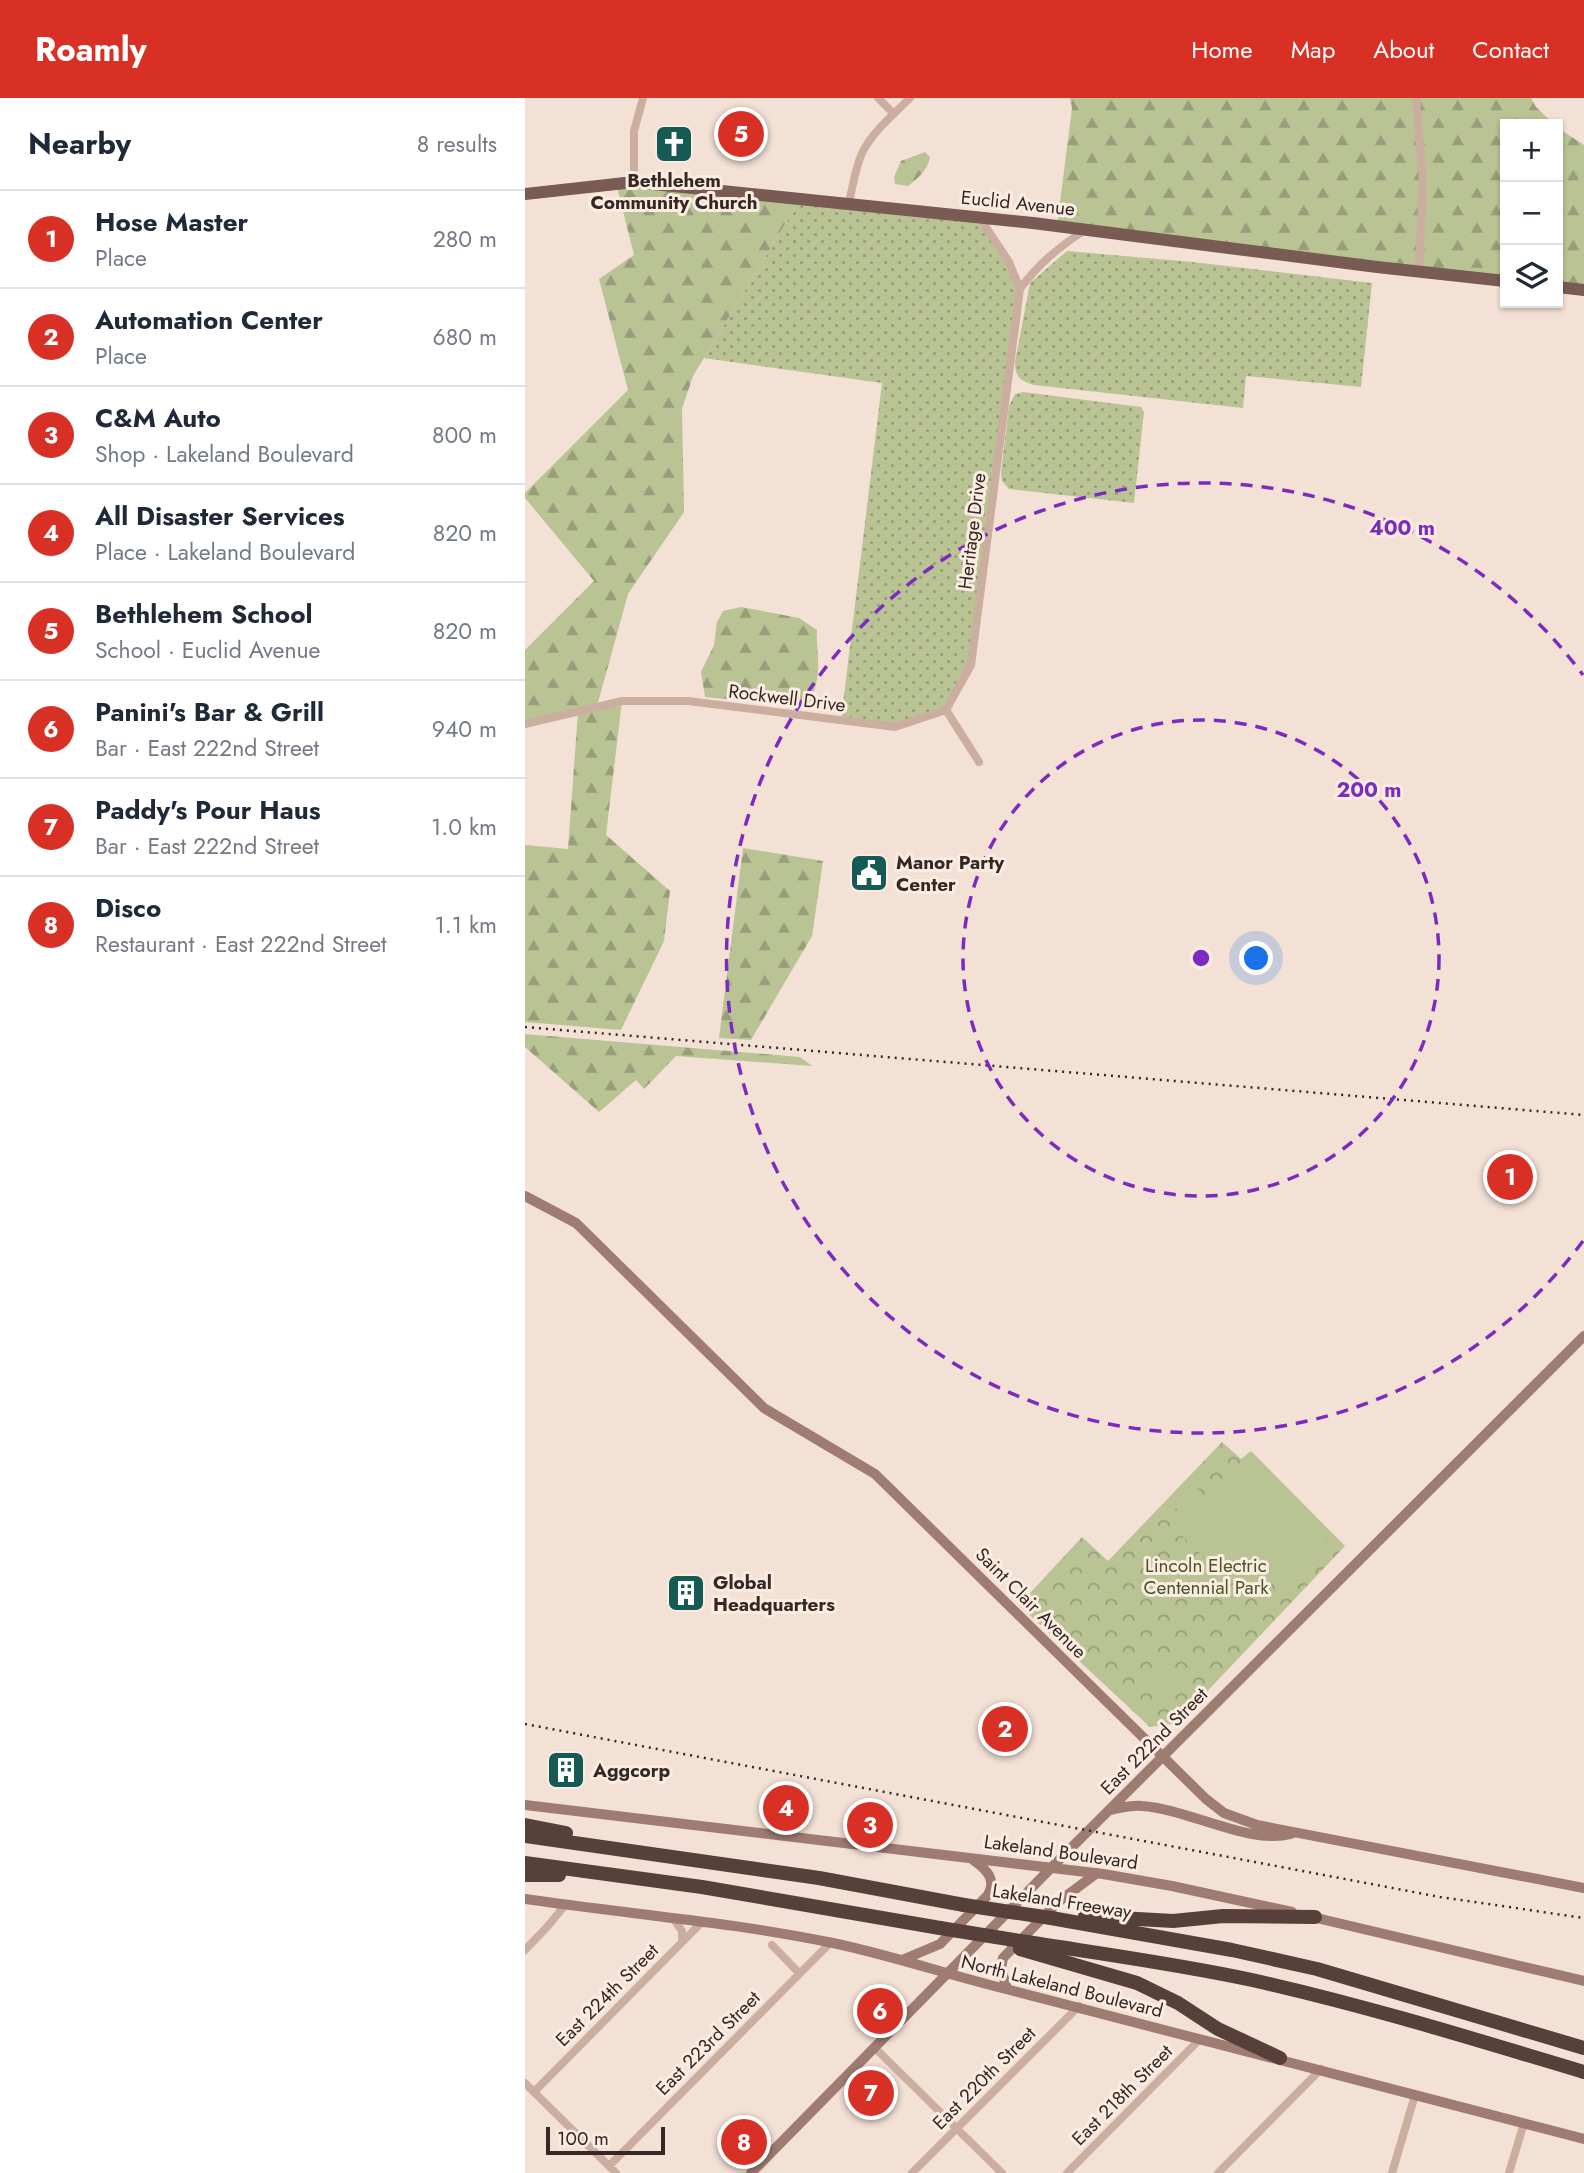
<!DOCTYPE html>
<html lang="en">
<head>
<meta charset="utf-8">
<style>
	:root { --surface:#fff; --page:#f6f6f7; --text:#1f2937; --muted:#747a83; --line:#e0e1e3; --accent:#d93025 }
	body { margin:0; font-family:Jost,sans-serif; background:var(--page); color:var(--text) }
	.controls { position:absolute; right:21px; top:21px; display:grid; overflow:hidden; border-radius:0px; box-shadow:0 2px 5px #0004 }
	.controls button { width:63px; height:63px; display:grid; place-items:center; padding:0; border:0; border-bottom:2px solid var(--line); background:var(--surface); color:var(--text); font:35px sans-serif }
	.scale { position:absolute; left:21px; bottom:18px; width:119px; box-sizing:border-box; padding-left:7px; border:4px solid #352724; border-top:0; font-size:19px; line-height:24px; white-space:nowrap; color:#352724; -webkit-text-stroke:5px #fbece2; paint-order:stroke }
	.you { position:absolute; left:732px; top:861px; width:24px; height:24px; margin:-18px; border:5px solid #fff; border-radius:50%; background:#1a73e8; box-shadow:0 0 0 10px #1a73e833 }
	.badge { display:grid; place-items:center; width:46px; height:46px; border-radius:50%; background:var(--accent); color:#fff; font-size:23px; font-weight:700 }
	.pin { position:absolute; translate:-50% -50%; border:4px solid #fff; box-shadow:0 2px 7px #0006 }
	.list { margin:0; padding:0; list-style:none }
	h2 { display:flex; justify-content:space-between; align-items:center; height:91px; margin:0; padding:0 28px; font-size:30px }
	h2 small { font-size:23px; font-weight:400; color:var(--muted) }
	.list li { display:grid; grid-template-columns:46px 1fr auto; gap:21px; align-items:center; box-sizing:border-box; height:98px; padding:0 28px; border-top:2px solid var(--line) }
	.list b { display:block; font-size:26px; white-space:nowrap }
	.list p { margin:0; font-size:23px; white-space:nowrap; color:var(--muted) }
	.list em { font-size:23px; font-style:normal; color:var(--muted) }
	.icon { flex:none; width:38px; height:38px; fill:none; stroke:currentColor; stroke-width:2; stroke-linecap:round; stroke-linejoin:round }
	.map { position:relative; flex:none; width:1059px; height:2075px; overflow:hidden }
	header { display:flex; align-items:center; gap:42px; box-sizing:border-box; height:98px; padding:0 35px; background:var(--accent); color:#fff }
	header strong { font-size:33px }
	nav { display:flex; gap:38px; margin-inline-start:auto; font-size:24px }
	main { display:flex }
	aside { flex:1; background:var(--surface) }
	.map>svg:first-child { display:block }
	.grass { fill:url(#grass-dots) }
	.forest { fill:url(#forest-firs) }
	.park { fill:url(#park-crowns) }
	.pitch { fill:#b9c394 }
	.lines { fill:none; stroke-linecap:round; stroke-linejoin:round }
	.street { stroke:#ccaea0; stroke-width:8 }
	.secondary { stroke:#9f7c72; stroke-width:10 }
	.primary { stroke:#795b54; stroke-width:12 }
	.highway { stroke:#573f3a; stroke-width:14 }
	.rail { stroke:#352724; stroke-width:2.5; stroke-dasharray:2 5; stroke-linecap:butt }
	.highway-bridge { stroke:#573f3a; stroke-width:14 }
	.ring { fill:none; stroke:#7b2cbf; stroke-width:3.5; stroke-dasharray:12 9 }
	.labels { text-anchor:middle; dominant-baseline:central; stroke-width:6; stroke-linejoin:round; paint-order:stroke }
	.poi-label { font-size:19px; font-weight:bold; fill:#352724; stroke:#fbece2; text-anchor:start }
	.street-label { font-size:19px; fill:#352724; stroke:#fbece2 }
	.park-label { font-size:19px; fill:#4a5526; stroke:#fbece2 }
	.centre { fill:#7b2cbf; stroke:#fbece2; stroke-width:3.5 }
	.ring-label { font-size:21px; text-anchor:middle; font-weight:bold; fill:#7b2cbf; stroke:#fbece2; stroke-width:6; stroke-linejoin:round; paint-order:stroke }
</style>
</head>
<body>
<header>
<strong>Roamly</strong>
<nav><a>Home</a><a>Map</a><a>About</a><a>Contact</a></nav>
</header>
<main>
<aside>
<h2>Nearby<small>8 results</small></h2>
<ul class="list">
<li><span class="badge">1</span><div><b>Hose Master</b><p>Place</p></div><em>280 m</em></li>
<li><span class="badge">2</span><div><b>Automation Center</b><p>Place</p></div><em>680 m</em></li>
<li><span class="badge">3</span><div><b>C&amp;M Auto</b><p>Shop · Lakeland Boulevard</p></div><em>800 m</em></li>
<li><span class="badge">4</span><div><b>All Disaster Services</b><p>Place · Lakeland Boulevard</p></div><em>820 m</em></li>
<li><span class="badge">5</span><div><b>Bethlehem School</b><p>School · Euclid Avenue</p></div><em>820 m</em></li>
<li><span class="badge">6</span><div><b>Panini's Bar &amp; Grill</b><p>Bar · East 222nd Street</p></div><em>940 m</em></li>
<li><span class="badge">7</span><div><b>Paddy's Pour Haus</b><p>Bar · East 222nd Street</p></div><em>1.0 km</em></li>
<li><span class="badge">8</span><div><b>Disco</b><p>Restaurant · East 222nd Street</p></div><em>1.1 km</em></li>
</ul>
</aside>
<div class="map">
<svg width="1059" height="2075" viewBox="0 0 1059 2075">
	<defs>
		<pattern id="grass-dots" width="8" height="8" patternUnits="userSpaceOnUse" patternTransform="scale(1.75)"><rect width="8" height="8" fill="#b9c394"/><path d="M2 2h.1M6 6h.1" fill="none" stroke="#979e79" stroke-width="1.8" stroke-linecap="round"/></pattern>
		<pattern id="forest-firs" width="22" height="20" patternUnits="userSpaceOnUse" patternTransform="scale(1.75)"><rect width="22" height="20" fill="#b9c394"/><path d="M5 1l3.5 6h-7zM16 11l3.5 6h-7z" fill="#979e79"/></pattern>
		<pattern id="park-crowns" width="20" height="18" patternUnits="userSpaceOnUse" patternTransform="scale(1.75)"><rect width="20" height="18" fill="#b9c394"/><path d="M2 6a3 3 0 1 1 6 0M12 15a3 3 0 1 1 6 0" fill="none" stroke="#979e79"/></pattern>
	</defs>
	<rect width="100%" height="100%" fill="#f3e1d5"/>
	<path class="grass" d="M276,100L455,120L495,191L446,567L421,612L370,629L316,622L357,285L179,260Z
		M542,153L667,164L847,185L836,289L721,278L718,310L509,287C495,283 490,279 490,264L505,185Z
		M498,294L616,309L619,314L609,405L484,391L477,383L476,375L484,308L490,296Z"/>
	<path class="forest" d="M545,0H1006L1011,9L1029,26H980V183L532,128L547,10Z
		M1033,30L1059,47V192L1033,189Z
		M400,54L405,59C403,72 393,80 383,88L370,86L369,79L376,63Z
		M91,85L276,100L168,278L157,311L159,414L103,496L72,608L97,603L81,737L145,793L139,843L96,932L0,924V747L43,751L53,614L0,626V552L69,483L0,400V395L103,292L74,181L109,157Z
		M216,509L274,520L292,532C291,545 294,557 293,571C293,584 288,597 283,609L180,599L176,574L189,547L192,524L198,513Z
		M218,750L298,763L287,838L226,942L194,940Z
		M0,936L275,959L287,968L151,958L119,991L111,982L74,1014L0,949Z"/>
	<path class="park" d="M697,1344L716,1361L726,1353L820,1448L652,1625L625,1629L494,1507L557,1439L583,1463Z"/>
	<path class="pitch" d="M730,1358L808,1437L768,1476L700,1479L656,1437Z
		M666,1385L679,1397L659,1418L646,1405Z
		M640,1561L661,1581L641,1602L620,1582Z"/>
	<g class="lines">
		<path class="street" d="M353,0L369,16
			M891,0L898,84L894,172
			M109,84V33L118,0
			M324,104C328,88 330,71 337,55C347,34 369,16 385,0
			M455,120L484,164L495,191
			M0,626L97,603H163L370,629L421,612
			M454,664L421,612L446,567L495,191C513,166 534,149 560,132
			M148,1820L157,1833V1844
			M247,1847L274,1875
			M0,1852L23,1828L40,1807
			M350,1950L477,2075
			M0,1985L91,2075
			M9,1994L178,1823
			M84,2068L306,1844
			M387,2075L554,1908
			M542,2075L674,1942
			M693,2075L796,1971
			M867,2075L890,1997
			M984,2075L999,2025"/>
		<path class="secondary" d="M0,1098L51,1125L239,1310L350,1376L681,1701L699,1715L732,1727L1059,1790
			M0,1707L578,1776L647,1788L767,1814
			M585,1712C595,1710 606,1707 617,1708C664,1711 723,1747 766,1736
			M0,1801C103,1816 207,1824 308,1845C365,1857 421,1876 477,1890C672,1939 865,1991 1059,2041
			M783,1818L1059,1883
			M377,1862L415,1846L463,1797C472,1781 461,1771 448,1762
			M482,1891L476,1870L478,1860L533,1804L572,1775
			M226,2075L527,1769L1059,1238"/>
		<path class="primary" d="M0,96L109,84L508,125L852,169L980,183
			M1033,189L1059,192"/>
		<path class="highway" d="M0,1727L41,1735
			M0,1738L294,1780L439,1807
			M0,1765L177,1789L415,1830
			M0,1777H34
			M560,1818L648,1823L698,1818L790,1819
			M526,1820L707,1852L792,1871L1059,1950
			M502,1844C578,1856 653,1866 727,1882C839,1907 949,1941 1059,1974
			M495,1851L612,1885L653,1905L693,1931L755,1960"/>
		<path class="rail" d="M0,929L1059,1017
			M0,1626L915,1799L1059,1820"/>
		<path class="highway-bridge" d="M439,1807L526,1820
			M415,1830L502,1844"/>
	</g>
	<g class="ring">
		<circle cx="676" cy="860" r="238"/>
		<path d="M1058 1143A475 475 0 1 1 1058 577"/>
	</g>
	<defs>
		<symbol id="church-square" viewBox="-11 -11 22 22"><rect x="-9" y="-9" width="18" height="18" rx="4" fill="#165a55" stroke="#fbece2"/><path d="M-1.2-6h2.4v3.5h3.3v2.4h-3.3V6h-2.4V-.1h-3.3v-2.4h3.3Z" fill="#fff"/></symbol>
		<symbol id="civic-square" viewBox="-11 -11 22 22"><rect x="-9" y="-9" width="18" height="18" rx="4" fill="#165a55" stroke="#fbece2"/><path d="M-.6-6.5H3V-4.5H.6V-3L4-1V1h2V6H-6V1h2V-1L-.6-3ZM-1.2 2.5V6h2.4V2.5Z" fill="#fff"/></symbol>
		<symbol id="building-square" viewBox="-11 -11 22 22"><rect x="-9" y="-9" width="18" height="18" rx="4" fill="#165a55" stroke="#fbece2"/><path d="M-4-6H4V6H1V3H-1V6H-4ZM-2.5-4.3h1.7v1.8h-1.7ZM.8-4.3h1.7v1.8H.8ZM-2.5-1h1.7V.8h-1.7ZM.8-1h1.7V.8H.8Z" fill="#fff"/></symbol>
	</defs>
	<g fill-rule="evenodd">
		<use href="#church-square" x="127" y="24" width="44" height="44"/>
		<use href="#civic-square" x="322" y="753" width="44" height="44"/>
		<use href="#building-square" x="139" y="1473" width="44" height="44"/>
		<use href="#building-square" x="19" y="1650" width="44" height="44"/>
	</g>
	<g class="labels">
		<g class="poi-label">
			<text x="149" y="82" text-anchor="middle">Bethlehem<tspan x="149" dy="22">Community Church</tspan></text>
			<text x="371" y="764">Manor Party<tspan x="371" dy="22">Center</tspan></text>
			<text x="188" y="1484">Global<tspan x="188" dy="22">Headquarters</tspan></text>
			<text x="68" y="1672">Aggcorp</text>
		</g>
		<g class="street-label">
			<text transform="translate(493 105) rotate(6)">Euclid Avenue</text>
			<text transform="translate(447 433) rotate(-83)">Heritage Drive</text>
			<text transform="translate(262 600) rotate(7)">Rockwell Drive</text>
			<text transform="translate(506 1505) rotate(45)">Saint Clair Avenue</text>
			<text transform="translate(629 1643) rotate(-45)">East 222nd Street</text>
			<text transform="translate(536 1754) rotate(8)">Lakeland Boulevard</text>
			<text transform="translate(537 1803) rotate(9)">Lakeland Freeway</text>
			<text transform="translate(537 1888) rotate(14)">North Lakeland Boulevard</text>
			<text transform="translate(82 1897) rotate(-45)">East 224th Street</text>
			<text transform="translate(183 1945) rotate(-45)">East 223rd Street</text>
			<text transform="translate(459 1980) rotate(-45)">East 220th Street</text>
			<text transform="translate(597 1997) rotate(-45)">East 218th Street</text>
		</g>
		<g class="park-label">
			<text x="681" y="1467">Lincoln Electric<tspan x="681" dy="22">Centennial Park</tspan></text>
		</g>
	</g>
	<circle cx="676" cy="860" r="10" class="centre"/>
	<g class="ring-label">
		<text x="877" y="437">400 m</text>
		<text x="844" y="699">200 m</text>
	</g>
</svg>
<div class="controls">
<button>+</button>
<button>−</button>
<button><svg class="icon" aria-label="layers" viewBox="0 0 24 24"><path d="M12 4l9 5-9 5-9-5zM3 14l9 5 9-5"/></svg></button>
</div>
<div class="scale">100 m</div>
<div class="you"></div>
<div class="pin badge" style="left:985px;top:1079px">1</div>
<div class="pin badge" style="left:480px;top:1631px">2</div>
<div class="pin badge" style="left:345px;top:1727px">3</div>
<div class="pin badge" style="left:261px;top:1710px">4</div>
<div class="pin badge" style="left:216px;top:36px">5</div>
<div class="pin badge" style="left:355px;top:1913px">6</div>
<div class="pin badge" style="left:346px;top:1995px">7</div>
<div class="pin badge" style="left:219px;top:2044px">8</div>
</div>
</main>
</body>
</html>
